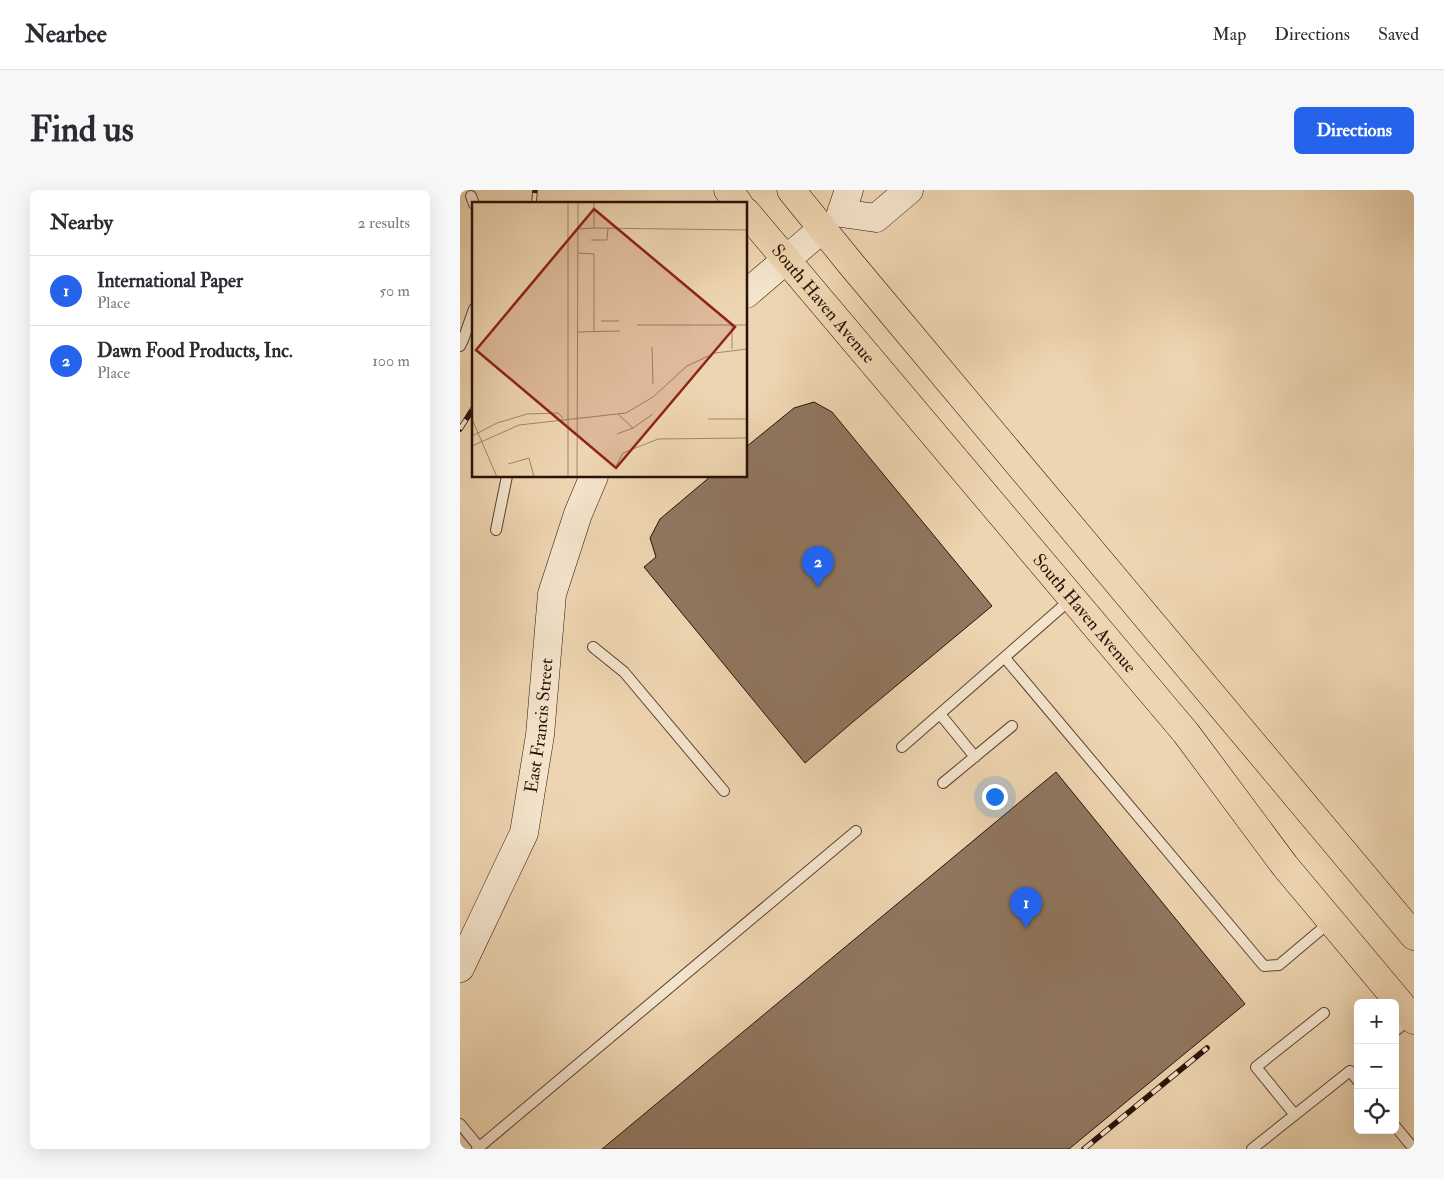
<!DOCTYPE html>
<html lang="en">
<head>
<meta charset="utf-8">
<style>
	:root { --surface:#fff; --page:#f7f7f7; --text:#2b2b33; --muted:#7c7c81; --line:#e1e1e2; --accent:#2563eb }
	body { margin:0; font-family:"IM FELL Double Pica",serif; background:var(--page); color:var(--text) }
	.controls { position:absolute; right:15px; bottom:15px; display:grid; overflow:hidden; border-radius:8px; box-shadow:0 5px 20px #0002 }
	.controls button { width:45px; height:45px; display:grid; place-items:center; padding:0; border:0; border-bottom:1px solid var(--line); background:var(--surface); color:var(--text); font:25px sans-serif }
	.you { position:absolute; left:534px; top:606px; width:18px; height:18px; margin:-12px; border:4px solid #fff; border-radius:50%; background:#1a73e8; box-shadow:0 0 0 8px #1a73e833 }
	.badge { display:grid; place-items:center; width:32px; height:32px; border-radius:50%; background:var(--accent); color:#fff; font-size:16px; font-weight:700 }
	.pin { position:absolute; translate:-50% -41px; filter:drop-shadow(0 1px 2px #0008) }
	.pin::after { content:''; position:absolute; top:26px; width:18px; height:15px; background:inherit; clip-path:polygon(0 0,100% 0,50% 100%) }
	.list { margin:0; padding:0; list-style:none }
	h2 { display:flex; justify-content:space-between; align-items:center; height:65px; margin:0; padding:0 20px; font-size:21px }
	h2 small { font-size:16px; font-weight:400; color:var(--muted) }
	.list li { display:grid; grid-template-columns:32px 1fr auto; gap:15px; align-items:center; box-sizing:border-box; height:70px; padding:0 20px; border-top:1px solid var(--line) }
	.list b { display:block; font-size:19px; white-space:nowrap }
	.list p { margin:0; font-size:16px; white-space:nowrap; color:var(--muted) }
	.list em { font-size:16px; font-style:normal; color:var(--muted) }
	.icon { flex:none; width:28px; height:28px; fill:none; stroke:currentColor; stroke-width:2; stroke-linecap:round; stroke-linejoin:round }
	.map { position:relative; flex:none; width:954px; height:959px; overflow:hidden; border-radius:8px }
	header { display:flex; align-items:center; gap:30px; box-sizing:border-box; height:70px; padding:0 25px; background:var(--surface); border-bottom:1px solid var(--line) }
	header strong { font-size:24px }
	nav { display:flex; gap:28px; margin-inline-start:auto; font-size:18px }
	.intro { display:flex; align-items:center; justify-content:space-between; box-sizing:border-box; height:120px; padding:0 30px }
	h1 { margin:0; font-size:35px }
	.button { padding:12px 22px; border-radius:8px; background:var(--accent); color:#fff; font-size:18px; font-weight:700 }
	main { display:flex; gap:30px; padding:0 30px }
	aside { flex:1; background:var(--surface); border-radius:8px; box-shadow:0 5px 20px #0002 }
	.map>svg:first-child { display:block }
	.building { fill:#907760; stroke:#2a1108 }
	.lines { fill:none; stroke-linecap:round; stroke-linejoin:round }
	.lane-casing { stroke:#5b4232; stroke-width:12 }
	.secondary-casing { stroke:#2a1108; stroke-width:29 }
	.primary-casing { stroke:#2a1108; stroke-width:29 }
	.lane { stroke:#f4e4cc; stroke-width:10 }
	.secondary { stroke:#f4e4cc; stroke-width:28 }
	.primary { stroke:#eed5b1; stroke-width:28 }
	.rail-casing { stroke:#2a1108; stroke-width:5.5 }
	.rail { stroke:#f4e4cc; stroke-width:4; stroke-dasharray:11; stroke-linecap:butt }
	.labels { text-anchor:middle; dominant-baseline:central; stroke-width:4; stroke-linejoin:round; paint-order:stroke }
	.street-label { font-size:18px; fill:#2a1108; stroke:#f4e4cc }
	.inset-road { fill:none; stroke:#a0876d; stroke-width:1 }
	.view { fill:#8f2418; fill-opacity:0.15; stroke:#8f2418; stroke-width:2.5 }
	.inset-edge { fill:none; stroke:#2a1108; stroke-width:2.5 }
</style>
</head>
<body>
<header>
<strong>Nearbee</strong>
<nav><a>Map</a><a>Directions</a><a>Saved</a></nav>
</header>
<div class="intro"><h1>Find us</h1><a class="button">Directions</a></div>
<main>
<aside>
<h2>Nearby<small>2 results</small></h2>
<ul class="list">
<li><span class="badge">1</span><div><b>International Paper</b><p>Place</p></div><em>50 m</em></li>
<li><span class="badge">2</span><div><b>Dawn Food Products, Inc.</b><p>Place</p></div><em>100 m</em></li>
</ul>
</aside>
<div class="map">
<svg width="954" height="959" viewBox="0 0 954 959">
	<rect width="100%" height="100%" fill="#eed5b1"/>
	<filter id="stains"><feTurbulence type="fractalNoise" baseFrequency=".004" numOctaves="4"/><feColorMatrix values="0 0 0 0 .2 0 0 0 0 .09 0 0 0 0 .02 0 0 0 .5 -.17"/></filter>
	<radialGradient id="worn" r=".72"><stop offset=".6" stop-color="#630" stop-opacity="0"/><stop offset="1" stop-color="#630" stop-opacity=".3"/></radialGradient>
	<path class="building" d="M354,212L372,222L532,416L394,531L345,573L184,377L196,367L190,348L200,329L251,286H286V257L334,218Z
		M596,582L785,814L609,959H142Z"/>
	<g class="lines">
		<defs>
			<path id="lane" d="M11,6L14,14
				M0,156L3,150L14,119
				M36,340L47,286
				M133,457L164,482L264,601
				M545,468L804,776L819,775L870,732
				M480,524L515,567
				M442,557L611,409
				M483,593L552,536
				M935,841L951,828
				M835,925L796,877L864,823
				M0,934L19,957
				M935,936L954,959
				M17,959L396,641
				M792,959L890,881L898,891"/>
			<g id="secondary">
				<path d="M389,0L381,23L416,28L449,0"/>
				<path d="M286,104L362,39"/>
				<path id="s1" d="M0,778L64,643L80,545L92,404L118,324L134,286"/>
			</g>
			<g id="primary">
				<path d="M268,0L279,14"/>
				<path d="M331,0L391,74L954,746"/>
				<path id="s2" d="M286,22L726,543L825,676L954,830"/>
			</g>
		</defs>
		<use href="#lane" class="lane-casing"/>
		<use href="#secondary" class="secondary-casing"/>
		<use href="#primary" class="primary-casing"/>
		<use href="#lane" class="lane"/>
		<use href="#secondary" class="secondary"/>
		<use href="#primary" class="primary"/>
		<defs>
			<path id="rail" d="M74,14L75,0
				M0,239L14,217
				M624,959L747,858"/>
		</defs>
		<use href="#rail" class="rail-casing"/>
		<use href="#rail" class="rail"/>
	</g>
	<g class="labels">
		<g class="street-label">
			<text stroke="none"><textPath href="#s2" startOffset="120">South Haven Avenue</textPath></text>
			<text stroke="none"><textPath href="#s2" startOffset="525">South Haven Avenue</textPath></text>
			<text stroke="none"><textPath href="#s1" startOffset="258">East Francis Street</textPath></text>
		</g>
	</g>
	<g transform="translate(12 12)">
		<rect width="275" height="275" fill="#eed5b1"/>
		<path class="inset-road" d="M122,0V26L275,28M106,27L122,26M119,38H135L136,26M106,51L122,52V130M129,119H147M165,123H275M105,130L148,129M180,145L181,182M260,147V123M146,212L161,226M0,217L25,275M236,217H275M145,232L161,226L181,212M0,234L25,221L55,212L86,211L91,216M0,244L47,223L154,211L181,195L215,164L243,151L275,147M36,262L57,256L62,275M144,264L151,251L186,237L275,236M96,275V0M105,275L106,0"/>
		<path class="view" d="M122,7L263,125L144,266L4,148Z"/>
		<rect width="275" height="275" class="inset-edge"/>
	</g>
	<rect width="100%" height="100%" filter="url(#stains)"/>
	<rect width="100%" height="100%" fill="url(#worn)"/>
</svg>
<div class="controls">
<button>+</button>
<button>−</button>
<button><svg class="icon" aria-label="locate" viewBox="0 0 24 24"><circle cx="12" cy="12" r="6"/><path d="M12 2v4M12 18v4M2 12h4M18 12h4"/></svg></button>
</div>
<div class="you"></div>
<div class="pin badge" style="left:566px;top:738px">1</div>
<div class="pin badge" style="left:358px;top:397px">2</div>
</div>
</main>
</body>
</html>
